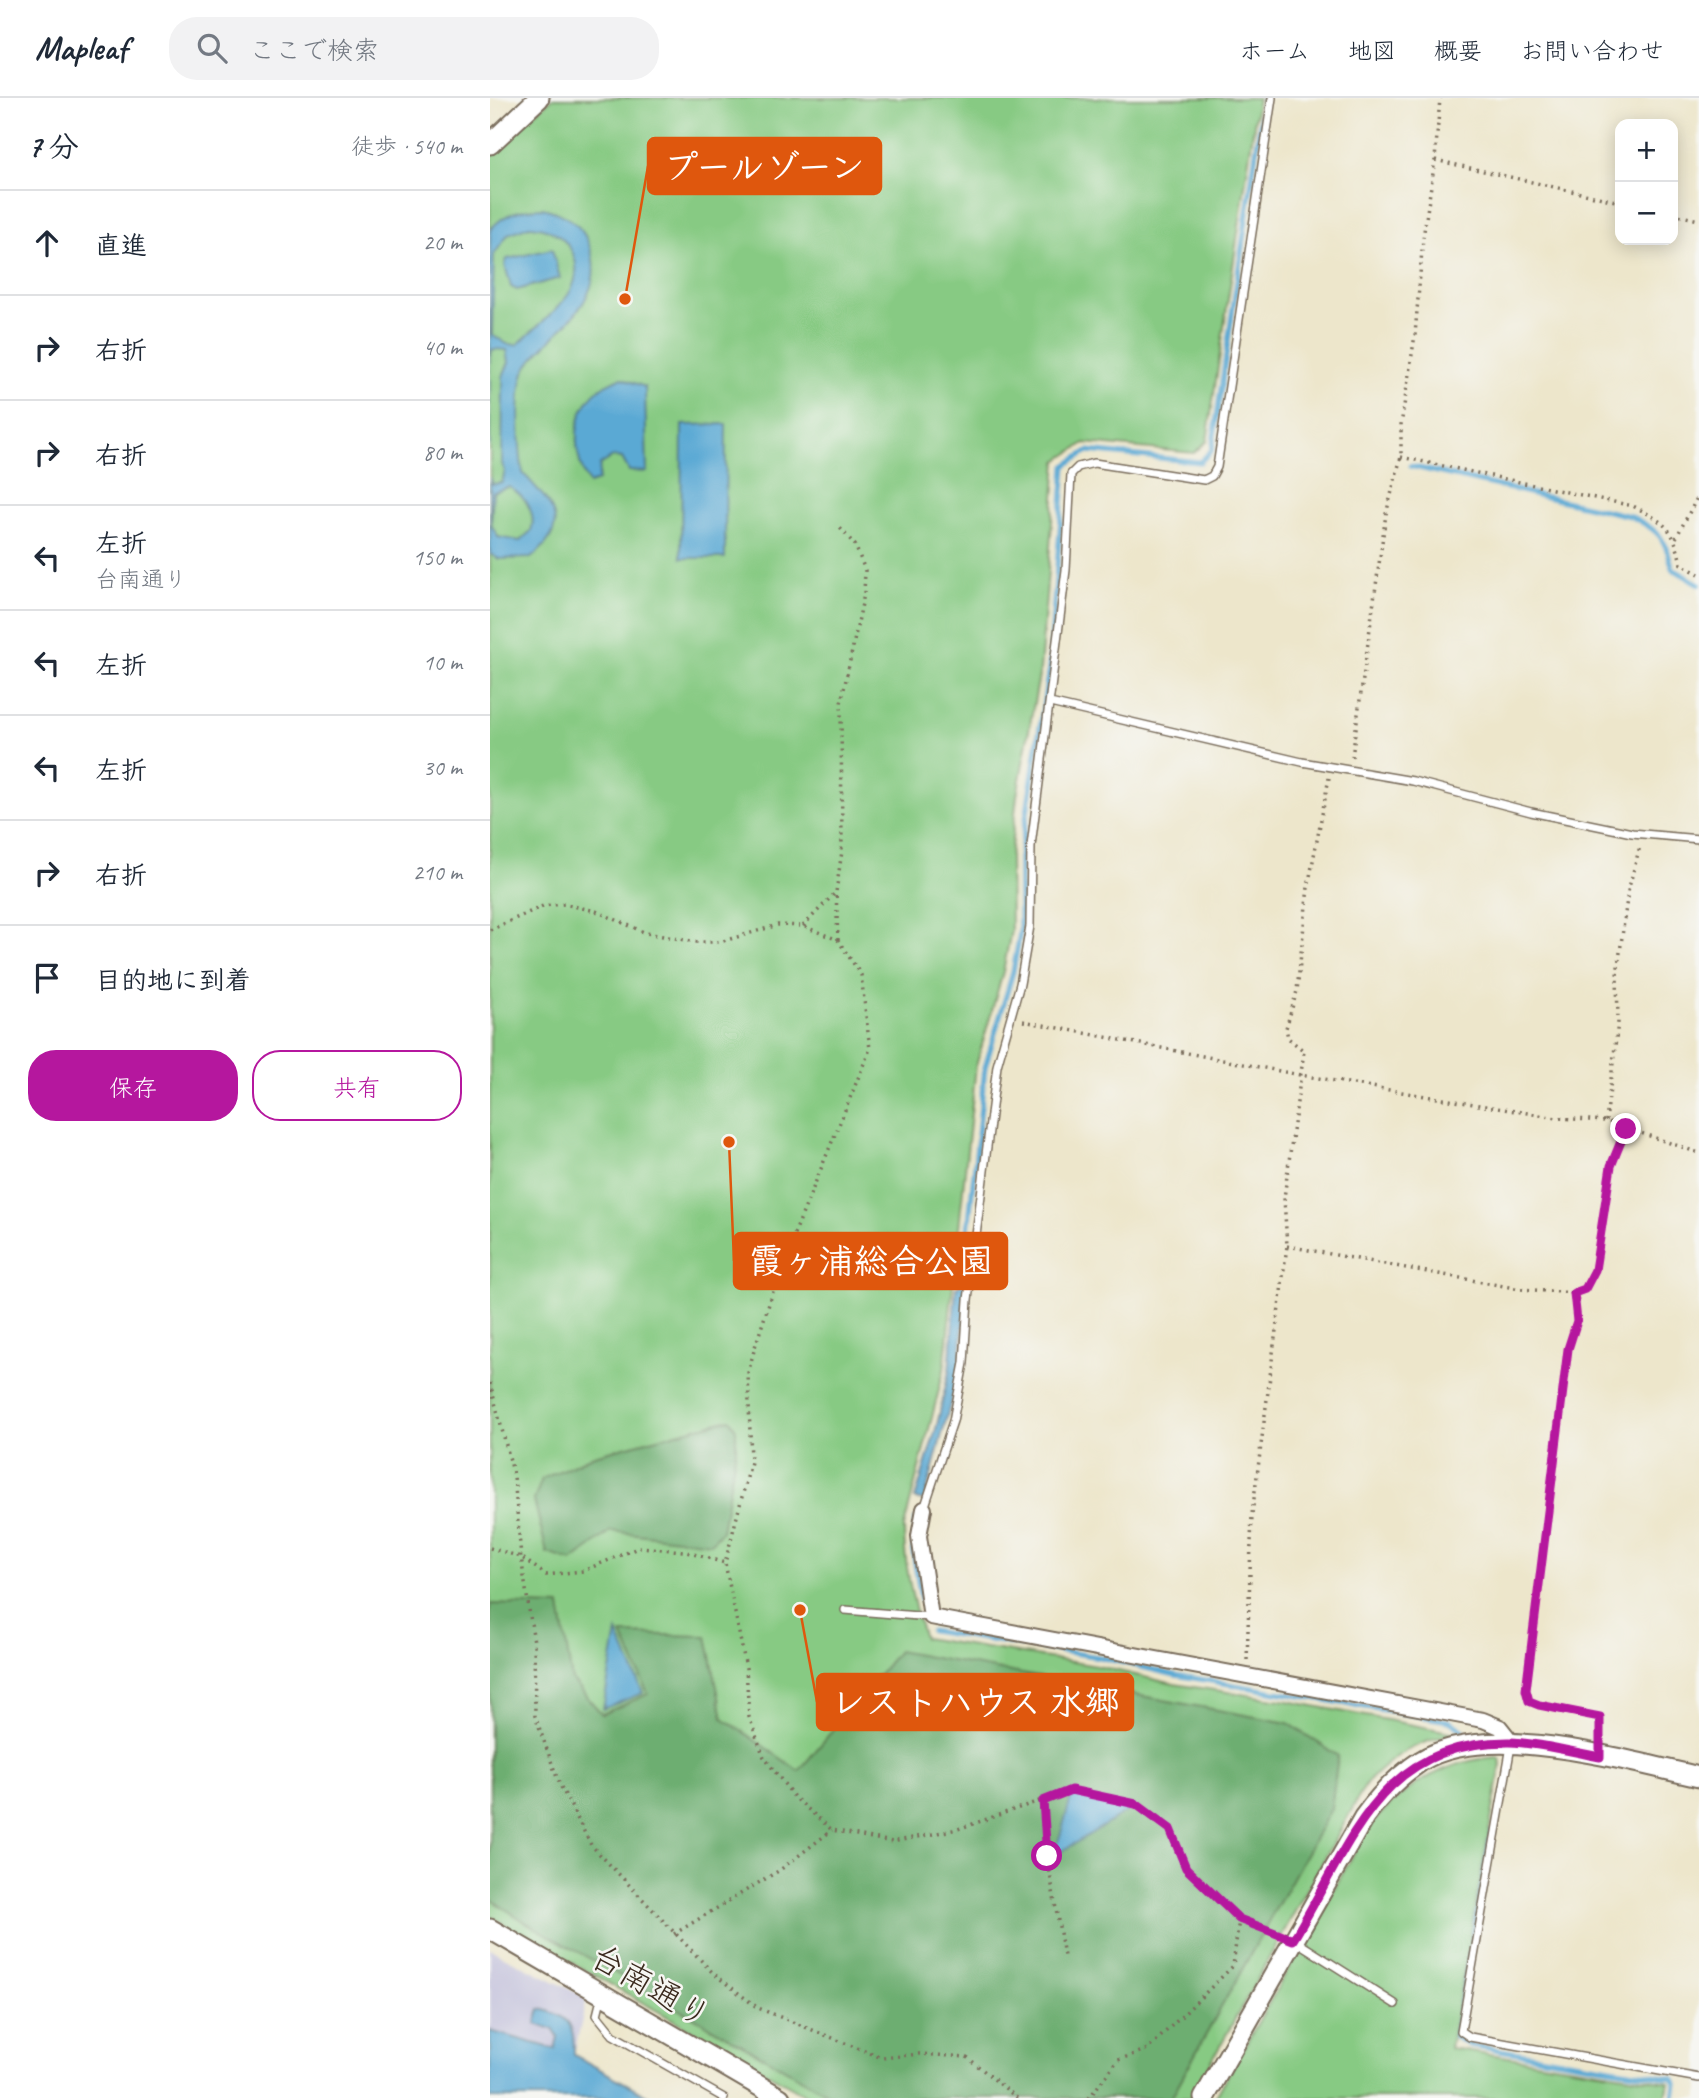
<!DOCTYPE html>
<html lang="ja">
<head>
<meta charset="utf-8">
<style>
	:root { --surface:#fff; --page:#f2f2f3; --text:#1f2937; --muted:#747a83; --line:#e0e1e3; --accent:#b5179e }
	body { margin:0; font-family:Caveat,"Klee One",sans-serif; background:var(--page); color:var(--text) }
	.controls { position:absolute; right:21px; top:21px; display:grid; overflow:hidden; border-radius:14px; box-shadow:0 4px 18px #0003 }
	.controls button { width:63px; height:63px; display:grid; place-items:center; padding:0; border:0; border-bottom:2px solid var(--line); background:var(--surface); color:var(--text); font:35px sans-serif }
	.stop { position:absolute; width:21px; height:21px; margin:-16px; border:5px solid #b5179e; border-radius:50%; background:#fff }
	.stop.end { background:#b5179e; border-color:#fff; box-shadow:0 2px 7px #0008 }
	.list { margin:0; padding:0; list-style:none }
	h2 { display:flex; justify-content:space-between; align-items:center; height:91px; margin:0; padding:0 28px; font-size:30px }
	h2 small { font-size:23px; font-weight:400; color:var(--muted) }
	.list li { display:grid; grid-template-columns:46px 1fr auto; gap:21px; align-items:center; box-sizing:border-box; height:105px; padding:0 28px; border-top:2px solid var(--line) }
	.list b { display:block; font-size:26px; white-space:nowrap }
	.list p { margin:0; font-size:23px; white-space:nowrap; color:var(--muted) }
	.list em { font-size:23px; font-style:normal; color:var(--muted) }
	.actions { display:flex; gap:14px; padding:21px 28px }
	.actions a { flex:1; padding:16px 0; border:2px solid var(--accent); border-radius:28px; text-align:center; font-size:24px; color:var(--accent) }
	.actions .main { background:var(--accent); color:#fff }
	.icon { flex:none; width:38px; height:38px; fill:none; stroke:currentColor; stroke-width:2; stroke-linecap:round; stroke-linejoin:round }
	.map { position:relative; flex:none; width:1209px; height:2000px; overflow:hidden }
	header { display:flex; align-items:center; gap:42px; box-sizing:border-box; height:98px; padding:0 35px; background:var(--surface); border-bottom:2px solid var(--line) }
	header strong { font-size:33px }
	nav { display:flex; gap:38px; margin-inline-start:auto; font-size:24px }
	.search { width:490px; height:63px; background:var(--page); display:flex; align-items:center; gap:18px; box-sizing:border-box; padding:0 24px; border-radius:28px; color:var(--muted); font-size:26px }
	main { display:flex }
	aside { flex:1; background:var(--surface) }
	.map>svg:first-child { display:block }
	.industrial { fill:#c3c1db }
	.green { fill:#87ca83; stroke:#617a50; stroke-width:2 }
	.forest { fill:#6dae71; stroke:#546c48; stroke-width:2 }
	.water { fill:#5aa9d4; stroke:#4a6a79; stroke-width:2; fill-rule:evenodd }
	.lines { fill:none; stroke-linecap:round; stroke-linejoin:round }
	.stream { stroke:#5aa9d4; stroke-width:5 }
	.lane-casing { stroke:#796c5b; stroke-width:10 }
	.street-casing { stroke:#796c5b; stroke-width:18 }
	.secondary-casing { stroke:#796c5b; stroke-width:23 }
	.path { stroke:#796c5b; stroke-width:3.5; stroke-dasharray:2 5; stroke-linecap:butt }
	.lane { stroke:#fff; stroke-width:7 }
	.street { stroke:#fff; stroke-width:14 }
	.secondary { stroke:#fff; stroke-width:19 }
	.route { stroke:#b5179e; stroke-width:9 }
	.labels { text-anchor:middle; dominant-baseline:central; stroke-width:5; stroke-linejoin:round; paint-order:stroke }
	.street-label { font-size:33px; fill:#3b2a1e; stroke:#f6f6f2 }
	.leader { fill:none; stroke:#df570d; stroke-width:2.5 }
	.callout-dot { fill:#df570d; stroke:#f6f6f2; stroke-width:2.5 }
	.callout { fill:#df570d; stroke:#df570d; stroke-width:2.5 }
	.callout-label { font-size:35px; text-anchor:middle; font-weight:bold; fill:#fff }
</style>
</head>
<body>
<header>
<strong>Mapleaf</strong>
<div class="search"><svg class="icon" aria-label="search" viewBox="0 0 24 24"><circle cx="10" cy="10" r="6"/><path d="M15 15l6 6"/></svg>ここで検索</div>
<nav><a>ホーム</a><a>地図</a><a>概要</a><a>お問い合わせ</a></nav>
</header>
<main>
<aside>
<h2>7 分<small>徒歩 · 540 m</small></h2>
<ul class="list">
<li><svg class="icon" aria-label="ahead" viewBox="0 0 24 24"><path d="M12 20V5M6 11l6-6 6 6"/></svg><div><b>直進</b></div><em>20 m</em></li>
<li><svg class="icon" aria-label="right" viewBox="0 0 24 24"><path d="M7 20v-9h11M14 6l5 5-5 5"/></svg><div><b>右折</b></div><em>40 m</em></li>
<li><svg class="icon" aria-label="right" viewBox="0 0 24 24"><path d="M7 20v-9h11M14 6l5 5-5 5"/></svg><div><b>右折</b></div><em>80 m</em></li>
<li><svg class="icon" aria-label="left" viewBox="0 0 24 24"><path d="M17 20v-9H6M10 6l-5 5 5 5"/></svg><div><b>左折</b><p>台南通り</p></div><em>150 m</em></li>
<li><svg class="icon" aria-label="left" viewBox="0 0 24 24"><path d="M17 20v-9H6M10 6l-5 5 5 5"/></svg><div><b>左折</b></div><em>10 m</em></li>
<li><svg class="icon" aria-label="left" viewBox="0 0 24 24"><path d="M17 20v-9H6M10 6l-5 5 5 5"/></svg><div><b>左折</b></div><em>30 m</em></li>
<li><svg class="icon" aria-label="right" viewBox="0 0 24 24"><path d="M7 20v-9h11M14 6l5 5-5 5"/></svg><div><b>右折</b></div><em>210 m</em></li>
<li><svg class="icon" aria-label="arrive" viewBox="0 0 24 24"><path d="M6 21V4h12l-3 4 3 4H6"/></svg><div><b>目的地に到着</b></div></li>
</ul>
<div class="actions"><a class="main">保存</a><a>共有</a></div>
</aside>
<div class="map">
<svg width="1209" height="2000" viewBox="0 0 1209 2000">
	<rect width="100%" height="100%" fill="#f6f6f2"/>
	<filter id="ink" filterUnits="userSpaceOnUse"><feTurbulence type="fractalNoise" baseFrequency=".0143" numOctaves="2"/><feDisplacementMap in="SourceGraphic" scale="14" xChannelSelector="R" yChannelSelector="G"/><feConvolveMatrix kernelMatrix="1 2 1 2 8 2 1 2 1" color-interpolation-filters="sRGB"/></filter>
	<filter id="wash" filterUnits="userSpaceOnUse"><feTurbulence type="fractalNoise" baseFrequency=".00686" numOctaves="4" result="noise"/><feDisplacementMap in="SourceGraphic" scale="28" xChannelSelector="R" yChannelSelector="G"/><feGaussianBlur stdDeviation="1.57" result="paint"/><feColorMatrix in="noise" values="0 0 0 0 0 0 0 0 0 0 0 0 0 0 0 0 0 1.4 0 .05"/><feComposite in="paint" operator="in"/></filter>
	<g filter="url(#wash)">
		<rect width="100%" height="100%" fill="#ede6cb"/>
		<path class="industrial" d="M0,1851L97,1900L84,1956L0,1933Z"/>
		<path class="green" d="M63,0H768L717,343L704,355L595,345L567,363L550,572L527,698L520,759L521,833L513,874L486,968L454,1272L414,1429C414,1468 422,1503 434,1540L607,1568L684,1586L798,1603L965,1635C924,1646 905,1655 876,1686L701,2000H321L0,1818V59L16,40Z
			M1006,1659L1010,1660L1011,1667L960,1950L1179,1984L1176,2000H725L879,1729C912,1690 953,1663 1006,1659Z"/>
		<path class="forest" d="M240,1321L246,1331V1351L232,1433L221,1445L121,1433L82,1463L57,1455L44,1402L52,1381L104,1357Z
			M0,1506L70,1508L82,1582L112,1616L158,1596L132,1536L217,1538L233,1620L309,1673L408,1553L798,1625L848,1658L841,1711L681,2000H346L37,1825L0,1801Z"/>
		<path class="water" d="M53,110C73,115 90,124 98,144C118,193 82,219 51,252C44,259 35,269 33,278C27,297 29,355 33,375C61,406 84,426 41,460L9,461L0,456V380L2,386L12,385L15,373L12,366L13,279L19,264L17,252L3,251L0,258V349V132C15,114 31,111 53,110ZM39,128C75,129 100,164 78,197C65,215 43,232 27,247L17,246L2,236L4,157L18,136ZM19,389C35,398 47,415 41,433L30,443L8,439L1,426L3,394Z
			M62,151L70,180L27,192L21,189L15,167L17,161Z
			M131,280L155,289L157,374L139,373L132,360L123,359L110,367L108,383L99,386C77,347 83,295 131,280Z
			M236,326L235,460H191L192,327Z
			M477,1185L469,1274L434,1403L425,1401L447,1327L459,1273L466,1189Z
			M127,1534L153,1595L113,1611Z
			M582,1697L643,1710L564,1758Z
			M50,1911C81,1918 84,1927 84,1957L162,2000H0V1933L65,1951L68,1939L63,1931L46,1926Z"/>
		<g class="lines">
			<path class="stream" d="M920,368L1140,418C1170,433 1174,438 1183,471L1209,486
				M472,1191L495,969L523,874L530,834V760L559,570L575,368L598,353L710,364L722,352L774,0
				M425,1422L423,1453L431,1502
				M441,1533L609,1559L685,1577L959,1623L973,1632
				M1002,1734L965,1939L979,1947L1182,1980L1186,1986L1184,2000"/>
		</g>
	</g>
	<g filter="url(#ink)">
		<g class="lines">
			<defs>
				<path id="lane" d="M560,605L812,664L923,683L1041,714L1142,735L1209,741
					M434,1411L463,1323L474,1265L478,1202L507,968L530,886L540,828L541,748L576,472L581,376L588,369L604,365L714,382L722,378L727,369L782,0
					M355,1512L440,1519
					M1021,1648L971,1933L980,1939L1209,1980
					M804,1842L905,1906
					M112,1897L107,1917L123,1937L234,2000"/>
				<path id="street" d="M434,1411L429,1438L441,1519L993,1622L1010,1629L1022,1644"/>
				<path id="secondary" d="M0,46L49,0
					M0,1831L290,2000
					M714,2000L874,1719C890,1697 908,1678 931,1663C998,1622 1136,1663 1209,1679"/>
			</defs>
			<use href="#lane" class="lane-casing"/>
			<use href="#street" class="street-casing"/>
			<use href="#secondary" class="secondary-casing"/>
			<path class="path" d="M945,62L1130,104
				M1183,116L1209,122
				M911,359L1143,408C1176,425 1184,430 1191,466L1209,476
				M1186,440L1209,396
				M862,659L896,416L911,359V327L925,237L933,140L945,62L950,0
				M313,828L346,794
				M0,832L53,808L74,806L106,813L156,835L207,844H230L288,827L313,828L348,842L371,877L380,951L292,1166L265,1249L258,1275L261,1364L235,1465L256,1570L259,1619L274,1659L304,1699L342,1732L402,1744L468,1731L581,1692L646,1706L680,1731L696,1770L749,1821L743,1868L658,1951L628,1962L599,2000
				M348,842L346,794L352,753L351,605L374,496L375,472L365,447L350,430
				M533,923L810,977L1067,1020L1116,1023L1209,1055
				M1116,1023L1128,924L1127,877L1138,793L1150,748
				M797,1148L1030,1191L1084,1195L1095,1191L1105,1172L1121,1068L1136,1031
				M1084,1195L1087,1223L1078,1251L1036,1592L1039,1603L1049,1607L1110,1619L1111,1640
				M0,1285L24,1378L31,1459L44,1544L45,1618L69,1685L101,1747L224,1876L268,1910L392,1960L429,1956L477,1959L527,2000
				M0,1450L31,1459L56,1477L93,1473L150,1449L193,1453L235,1465
				M757,1562L762,1416L797,1148L794,1100L814,953L798,940L796,930L807,893L818,789L839,680
				M553,1703L557,1758L574,1858
				M750,1821L788,1836
				M184,1836L290,1772L342,1732"/>
			<use href="#lane" class="lane"/>
			<use href="#street" class="street"/>
			<use href="#secondary" class="secondary"/>
		</g>
	</g>
	<g class="lines" filter="url(#ink)">
		<path class="route" d="M557,1758L553,1703L581,1692L646,1706L680,1731L696,1770L749,1821L803,1842C861,1747 888,1643 1020,1644C1050,1645 1081,1654 1110,1659V1619L1049,1607L1039,1603L1036,1592L1078,1251L1087,1223L1084,1195L1095,1191L1105,1172L1121,1068L1136,1031"/>
	</g>
	<g class="labels">
		<g class="street-label">
			<text transform="translate(161 1888) rotate(30)">台南通り</text>
		</g>
	</g>
	<path class="leader" d="M135 201L158 68M239 1044L244 1163M310 1512L327 1604"/>
	<g class="callout-dot">
		<circle cx="135" cy="201" r="7"/>
		<circle cx="239" cy="1044" r="7"/>
		<circle cx="310" cy="1512" r="7"/>
	</g>
	<g class="callout">
		<rect x="158" y="40" width="233" height="56" rx="7"/>
		<rect x="244" y="1135" width="273" height="56" rx="7"/>
		<rect x="327" y="1576" width="316" height="56" rx="7"/>
	</g>
	<g class="callout-label">
		<text x="274" y="81">プールゾーン</text>
		<text x="381" y="1175">霞ヶ浦総合公園</text>
		<text x="485" y="1616">レストハウス 水郷</text>
	</g>
</svg>
<div class="controls">
<button>+</button>
<button>−</button>
</div>
<div class="stop" style="left:557px;top:1758px"></div>
<div class="stop end" style="left:1136px;top:1031px"></div>
</div>
</main>
</body>
</html>
